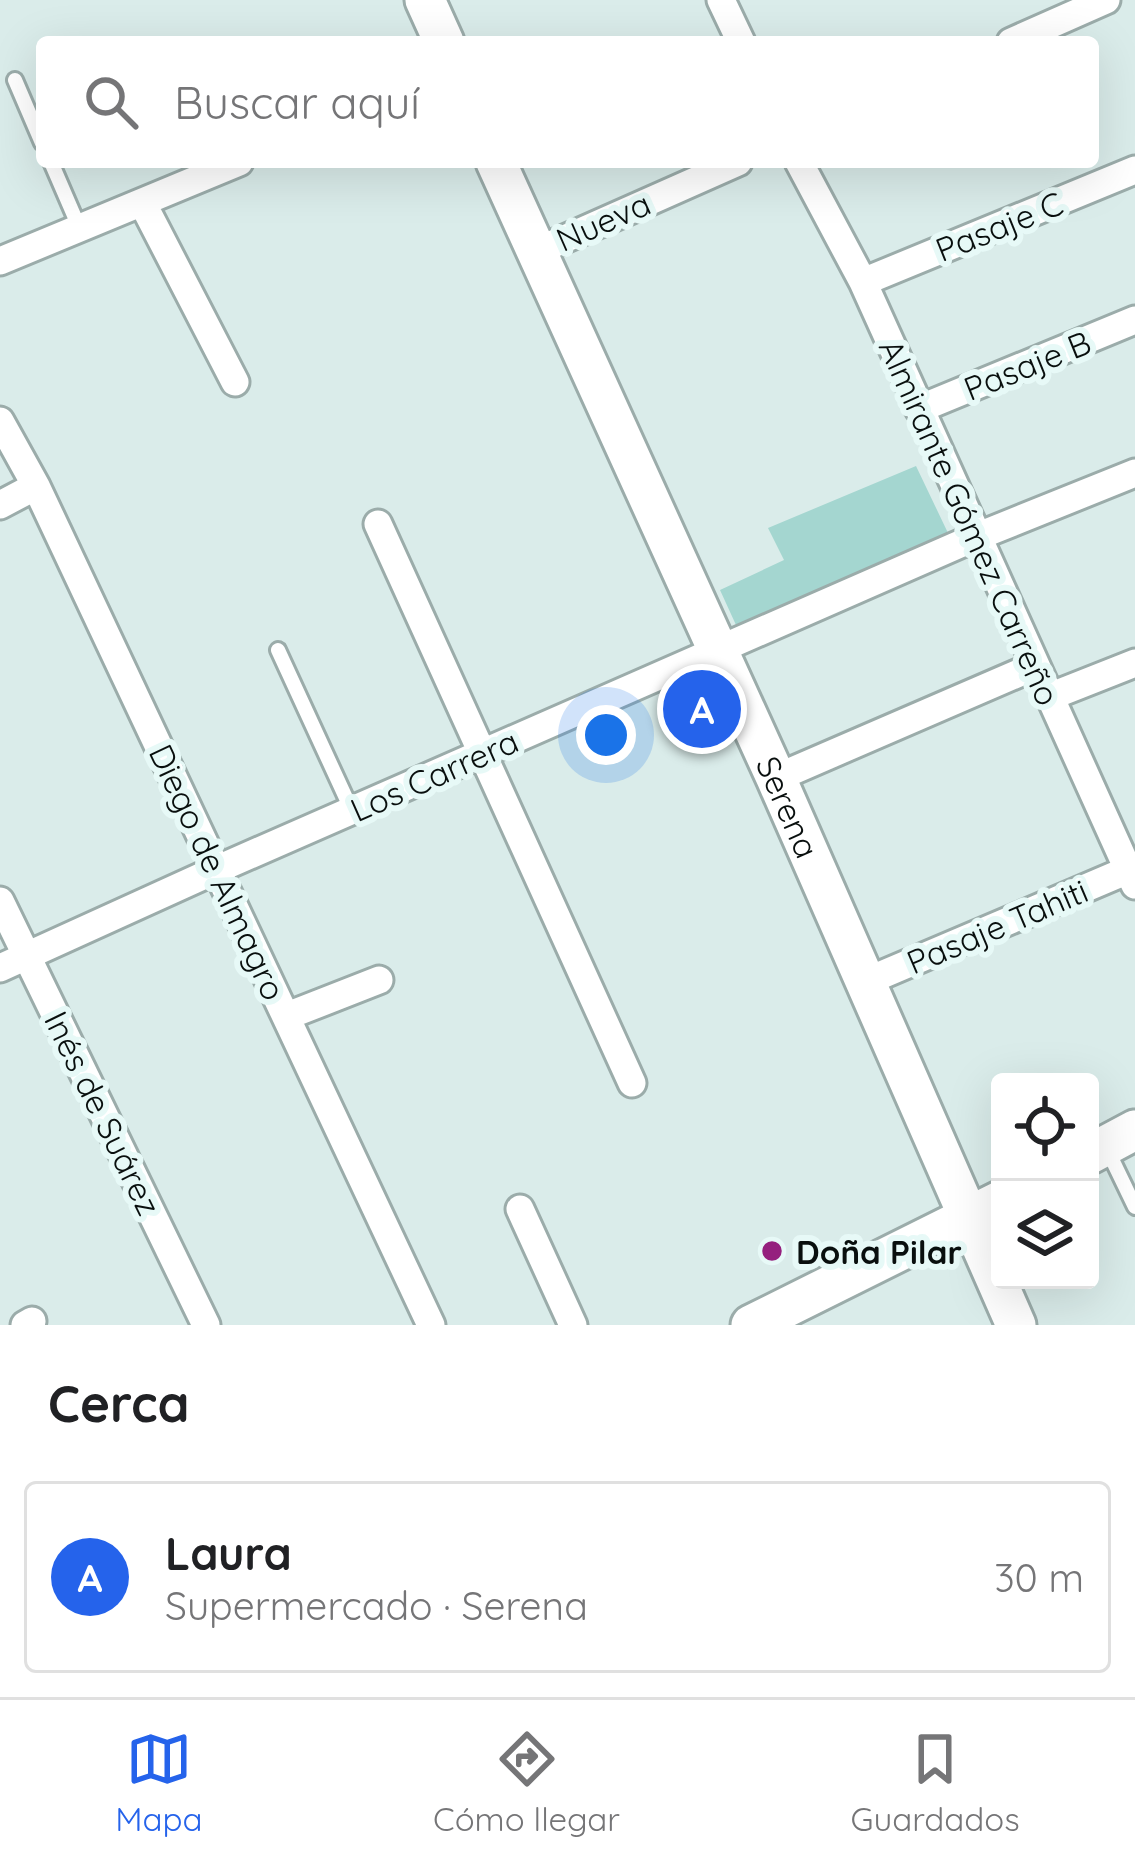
<!DOCTYPE html>
<html lang="es">
<head>
<meta charset="utf-8">
<style>
	:root { --surface:#fff; --page:#f2f2f2; --text:#202124; --muted:#757577; --line:#e0e0e0; --accent:#2563eb }
	body { margin:0; font-family:Quicksand,sans-serif; background:var(--page); color:var(--text) }
	.controls { position:absolute; right:36px; bottom:36px; display:grid; overflow:hidden; border-radius:12px; box-shadow:0 12px 48px #0002 }
	.controls button { width:108px; height:108px; display:grid; place-items:center; padding:0; border:0; border-bottom:3px solid var(--line); background:var(--surface); color:var(--text); font:60px sans-serif }
	.you { position:absolute; left:606px; top:735px; width:42px; height:42px; margin:-30px; border:9px solid #fff; border-radius:50%; background:#1a73e8; box-shadow:0 0 0 18px #1a73e833 }
	.badge { display:grid; place-items:center; width:78px; height:78px; border-radius:50%; background:var(--accent); color:#fff; font-size:39px; font-weight:700 }
	.pin { position:absolute; translate:-50% -50%; border:6px solid #fff; box-shadow:0 3px 12px #0006 }
	.list { margin:0; padding:0; list-style:none }
	h2 { display:flex; justify-content:space-between; align-items:center; height:156px; margin:0; padding:0 48px; font-size:51px }
	h2 small { font-size:39px; font-weight:400; color:var(--muted) }
	.list li { display:grid; grid-template-columns:78px 1fr auto; gap:36px; align-items:center; box-sizing:border-box; height:192px; margin:0 24px 24px; padding:0 24px; border:3px solid var(--line); border-radius:12px }
	.list b { display:block; font-size:45px; white-space:nowrap }
	.list p { margin:0; font-size:39px; white-space:nowrap; color:var(--muted) }
	.list em { font-size:39px; font-style:normal; color:var(--muted) }
	.icon { flex:none; width:66px; height:66px; fill:none; stroke:currentColor; stroke-width:2; stroke-linecap:round; stroke-linejoin:round }
	.map { position:relative; flex:none; width:1135px; height:1325px; overflow:hidden }
	.search { position:absolute; background:var(--surface); box-shadow:0 12px 48px #0002; left:36px; right:36px; top:36px; height:132px; display:flex; align-items:center; gap:30px; box-sizing:border-box; padding:0 42px; border-radius:12px; color:var(--muted); font-size:45px }
	.sheet { height:372px; background:var(--surface) }
	nav { display:flex; justify-content:space-around; align-items:center; box-sizing:border-box; height:168px; border-top:3px solid var(--line); background:var(--surface); font-size:33px; color:var(--muted) }
	nav a { display:grid; justify-items:center; gap:6px }
	nav .on { color:var(--accent) }
	.map>svg:first-child { display:block }
	.green { fill:#a4d6d0 }
	.lines { fill:none; stroke-linecap:round; stroke-linejoin:round }
	.lane-casing { stroke:#9bacaa; stroke-width:20 }
	.street-casing { stroke:#9bacaa; stroke-width:33 }
	.secondary-casing { stroke:#9bacaa; stroke-width:45 }
	.lane { stroke:#fff; stroke-width:14 }
	.street { stroke:#fff; stroke-width:27 }
	.secondary { stroke:#fff; stroke-width:39 }
	.poi-dot { fill:#95207e; stroke:#e7f9f7; stroke-width:4.5 }
	.labels { text-anchor:middle; dominant-baseline:central; stroke-width:12; stroke-linejoin:round; paint-order:stroke }
	.street-label { font-size:33px; fill:#090f0e; stroke:#e7f9f7 }
	.poi-label { font-size:33px; font-weight:bold; fill:#090f0e; stroke:#e7f9f7; text-anchor:start }
</style>
</head>
<body>
<div class="map">
<svg width="1135" height="1325" viewBox="0 0 1135 1325">
	<rect width="100%" height="100%" fill="#daecea"/>
	<path class="green" d="M916,466L948,533L736,625L720,590L784,560L768,528Z"/>
	<g class="lines">
		<defs>
			<path id="lane" d="M15,80L42,143
				M51,162L79,227
				M278,650L352,811
				M1108,1151L1135,1207"/>
			<path id="street" d="M721,0L741,42
				M1011,42L1106,0
				M799,162L863,282L1135,885
				M143,204L235,382
				M535,252L738,162
				M0,261L239,162
				M863,282L1135,170
				M919,409L1135,320
				M0,421L36,486L431,1325
				M0,505L36,486
				M378,524L632,1083
				M1049,697L1135,663
				M776,778L1035,666
				M0,901L206,1325
				M0,968L218,869L976,537L1135,473
				M865,982L1128,870
				M287,1016L379,980
				M520,1209L573,1325
				M25,1325L32,1321"/>
			<g id="secondary">
				<path d="M425,0L444,42"/>
				<path id="s1" d="M496,162L776,778L1016,1325"/>
				<path d="M1090,1154L1135,1130"/>
				<path d="M751,1325L1000,1201"/>
			</g>
		</defs>
		<use href="#lane" class="lane-casing"/>
		<use href="#street" class="street-casing"/>
		<use href="#secondary" class="secondary-casing"/>
		<use href="#lane" class="lane"/>
		<use href="#street" class="street"/>
		<use href="#secondary" class="secondary"/>
	</g>
	<circle class="poi-dot" cx="772" cy="1251" r="12"/>
	<g class="labels">
		<g class="street-label">
			<text transform="translate(603 221) rotate(-24)">Nueva</text>
			<text transform="translate(999 226) rotate(-22)">Pasaje C</text>
			<text transform="translate(1027 365) rotate(-22)">Pasaje B</text>
			<text transform="translate(970 522) rotate(66)">Almirante Gómez Carreño</text>
			<text transform="translate(434 775) rotate(-24)">Los Carrera</text>
			<text stroke="none"><textPath href="#s1" startOffset="708">Serena</textPath></text>
			<text transform="translate(218 872) rotate(65)">Diego de Almagro</text>
			<text transform="translate(997 926) rotate(-23)">Pasaje Tahiti</text>
			<text transform="translate(103 1113) rotate(64)">Inés de Suárez</text>
		</g>
		<g class="poi-label">
			<text x="796" y="1251">Doña Pilar</text>
		</g>
	</g>
</svg>
<div class="controls">
<button><svg class="icon" aria-label="locate" viewBox="0 0 24 24"><circle cx="12" cy="12" r="6"/><path d="M12 2v4M12 18v4M2 12h4M18 12h4"/></svg></button>
<button><svg class="icon" aria-label="layers" viewBox="0 0 24 24"><path d="M12 4l9 5-9 5-9-5zM3 14l9 5 9-5"/></svg></button>
</div>
<div class="you"></div>
<div class="pin badge" style="left:702px;top:709px">A</div>
<div class="search"><svg class="icon" aria-label="search" viewBox="0 0 24 24"><circle cx="10" cy="10" r="6"/><path d="M15 15l6 6"/></svg>Buscar aquí</div>
</div>
<section class="sheet">
<h2>Cerca<small></small></h2>
<ul class="list">
<li><span class="badge">A</span><div><b>Laura</b><p>Supermercado · Serena</p></div><em>30 m</em></li>
</ul>
</section>
<nav>
<a class="on"><svg class="icon" aria-label="map" viewBox="0 0 24 24"><path d="M3 6l6-2 6 2 6-2v14l-6 2-6-2-6 2zM9 4v14M15 6v14"/></svg>Mapa</a>
<a><svg class="icon" aria-label="directions" viewBox="0 0 24 24"><path d="M12 3l9 9-9 9-9-9zM9 14v-3h6M13 9l2 2-2 2"/></svg>Cómo llegar</a>
<a><svg class="icon" aria-label="saved" viewBox="0 0 24 24"><path d="M7 4h10v16l-5-4-5 4z"/></svg>Guardados</a>
</nav>
</body>
</html>
